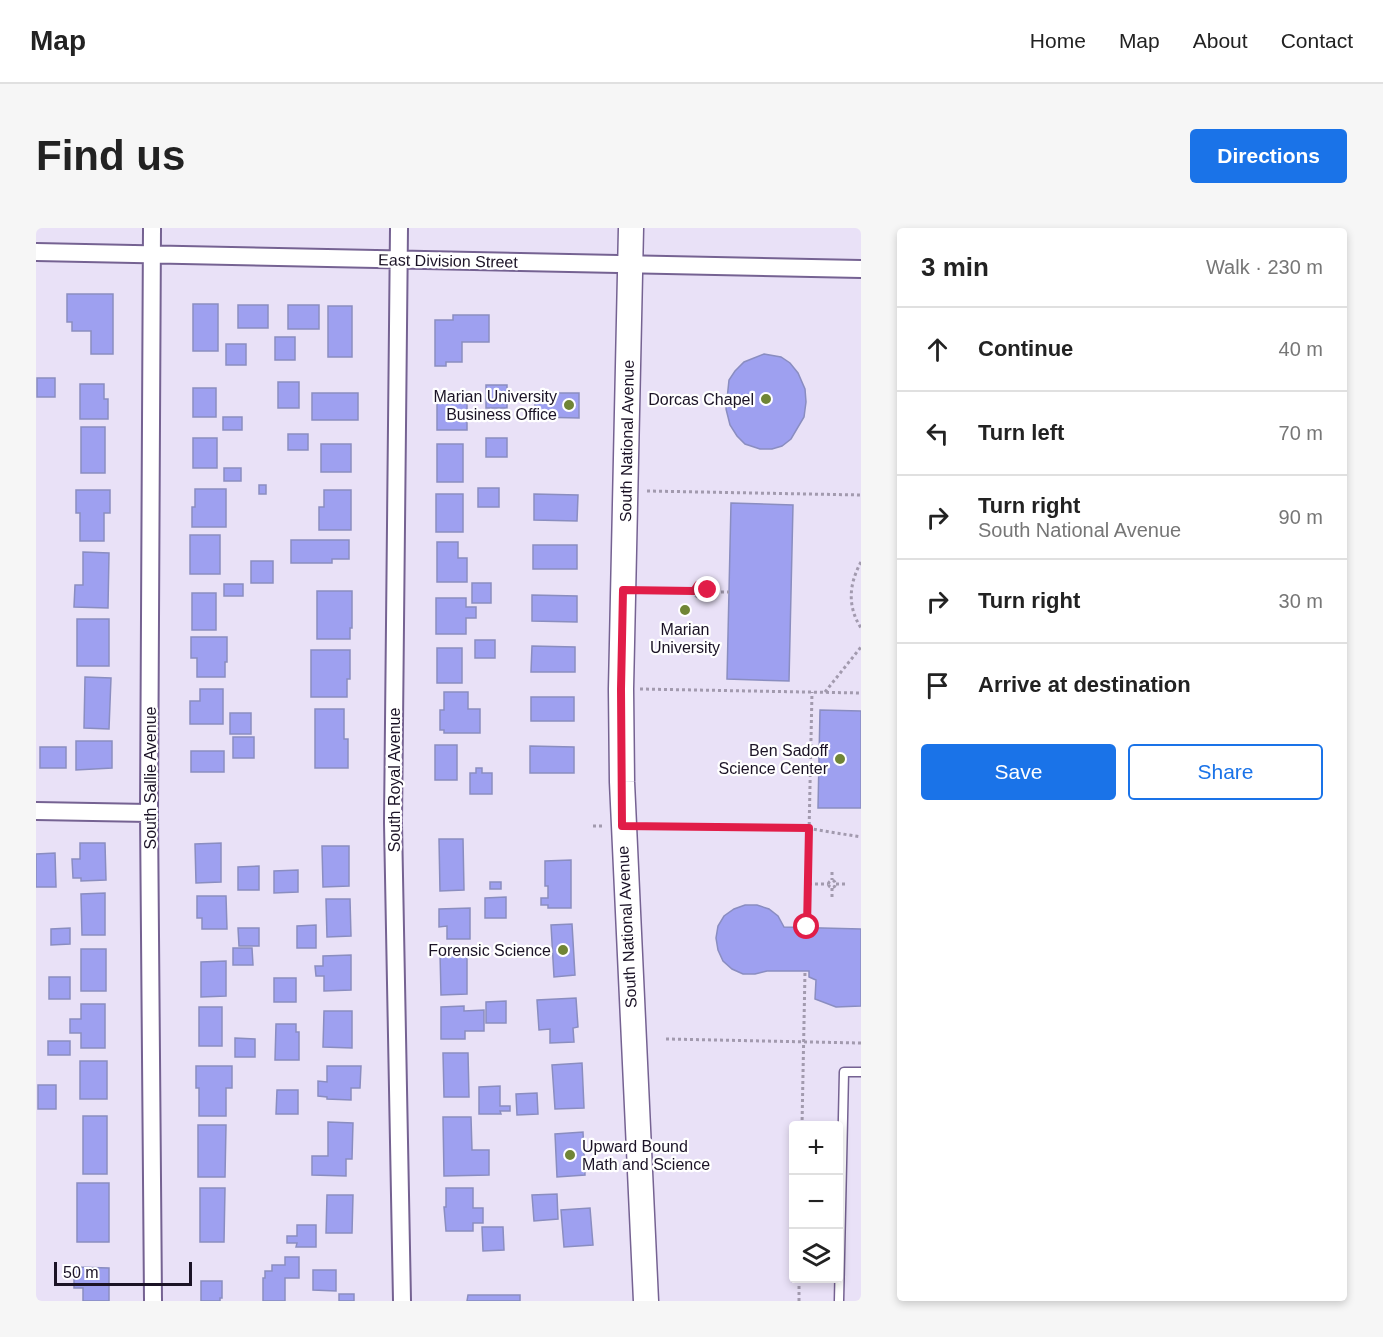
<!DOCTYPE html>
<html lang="en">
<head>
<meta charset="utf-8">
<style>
	:root { --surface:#fff; --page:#f6f6f6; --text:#222; --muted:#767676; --line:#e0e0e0; --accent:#1a73e8 }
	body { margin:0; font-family:Arial,sans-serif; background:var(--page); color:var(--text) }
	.controls { position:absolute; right:18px; bottom:18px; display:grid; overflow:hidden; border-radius:6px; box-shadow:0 3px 9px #0003 }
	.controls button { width:54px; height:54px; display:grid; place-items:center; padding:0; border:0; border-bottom:2px solid var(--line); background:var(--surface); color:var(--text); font:30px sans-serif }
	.scale { position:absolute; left:18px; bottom:15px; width:138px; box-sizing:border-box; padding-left:6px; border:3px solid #1b1326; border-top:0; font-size:16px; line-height:21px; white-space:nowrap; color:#1b1326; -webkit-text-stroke:4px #fff; paint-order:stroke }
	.stop { position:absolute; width:18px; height:18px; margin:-14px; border:4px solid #e11d48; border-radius:50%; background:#fff }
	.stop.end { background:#e11d48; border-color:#fff; box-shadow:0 2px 6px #0008 }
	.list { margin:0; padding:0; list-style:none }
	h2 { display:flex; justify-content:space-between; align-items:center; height:78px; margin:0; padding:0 24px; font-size:26px }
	h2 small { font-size:20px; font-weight:400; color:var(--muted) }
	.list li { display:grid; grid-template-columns:39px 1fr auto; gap:18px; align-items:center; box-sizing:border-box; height:84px; padding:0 24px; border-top:2px solid var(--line) }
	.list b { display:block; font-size:22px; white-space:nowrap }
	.list p { margin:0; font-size:20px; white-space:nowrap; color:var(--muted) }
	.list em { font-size:20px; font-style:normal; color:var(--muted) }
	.actions { display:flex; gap:12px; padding:18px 24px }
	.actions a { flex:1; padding:14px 0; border:2px solid var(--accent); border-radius:6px; text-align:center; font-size:21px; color:var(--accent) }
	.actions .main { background:var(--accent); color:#fff }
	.icon { flex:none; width:33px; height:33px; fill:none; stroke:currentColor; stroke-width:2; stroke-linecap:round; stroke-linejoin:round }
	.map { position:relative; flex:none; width:825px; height:1073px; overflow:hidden; border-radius:6px }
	header { display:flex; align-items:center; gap:36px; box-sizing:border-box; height:84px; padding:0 30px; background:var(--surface); border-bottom:2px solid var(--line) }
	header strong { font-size:28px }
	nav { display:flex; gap:33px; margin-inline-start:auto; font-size:21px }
	.intro { display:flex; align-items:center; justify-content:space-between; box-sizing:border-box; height:144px; padding:0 36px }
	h1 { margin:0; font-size:42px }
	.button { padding:15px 27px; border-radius:6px; background:var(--accent); color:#fff; font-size:21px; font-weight:700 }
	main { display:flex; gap:36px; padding:0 36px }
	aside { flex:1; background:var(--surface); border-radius:6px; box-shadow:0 3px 9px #0003 }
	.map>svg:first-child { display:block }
	.building { fill:#9ea0f0; stroke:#8a8dc0; stroke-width:1.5 }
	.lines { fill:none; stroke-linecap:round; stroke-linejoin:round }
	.lane-casing { stroke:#756292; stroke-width:11 }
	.street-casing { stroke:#756292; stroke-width:20 }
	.secondary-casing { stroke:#756292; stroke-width:27 }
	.path { stroke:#a29aae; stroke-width:3; stroke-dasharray:3 3; stroke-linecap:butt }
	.lane { stroke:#fff; stroke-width:8 }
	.street { stroke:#fff; stroke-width:16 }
	.secondary { stroke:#fff; stroke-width:24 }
	.route { stroke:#e11d48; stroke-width:8 }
	.poi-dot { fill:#708536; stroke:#fff; stroke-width:2 }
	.labels { text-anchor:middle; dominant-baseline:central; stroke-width:4.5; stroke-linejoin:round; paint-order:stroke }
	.street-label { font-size:16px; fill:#1b1326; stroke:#fff }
	.poi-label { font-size:16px; fill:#1b1326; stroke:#fff; text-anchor:end }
</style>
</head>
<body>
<header>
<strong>Map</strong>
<nav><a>Home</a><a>Map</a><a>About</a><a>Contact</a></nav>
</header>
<div class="intro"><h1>Find us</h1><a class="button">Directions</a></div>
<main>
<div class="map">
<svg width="825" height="1073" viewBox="0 0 825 1073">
	<rect width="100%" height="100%" fill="#e9e1f7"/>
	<path class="building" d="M31,66H77V126H55V103H36V94H31Z
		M157,76H182V123H157Z
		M202,77H232V100H202Z
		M252,77H283V101H252Z
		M292,78H316V129H292Z
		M417,87H453V114H426V134H410V138H399V92H417Z
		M239,109H259V132H239Z
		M190,116H210V137H190Z
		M728,126L745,129L754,135L762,145L769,161L770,174L768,189L755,211L746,218L736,221H724L709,216L701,208L694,197L690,181L693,152L699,143L708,134Z
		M1,150H19V169H1Z
		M242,154H263V180H242Z
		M44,156H68V171H72V191H44Z
		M450,157H471V180H450Z
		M157,160H180V189H157Z
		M276,165H322V192H276Z
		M401,165H431V202H401Z
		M499,165H543V190L499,189Z
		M187,189H206V202H187Z
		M45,199H69V245H45Z
		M252,206H272V222H252Z
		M157,210H181V240H157Z
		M450,210H471V229H450Z
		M285,216H315V244H285Z
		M401,216H427V254H401Z
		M188,240H205V253H188Z
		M223,257H230V266H223Z
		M442,260H463V279H442Z
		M159,261H190V299H156V279H159Z
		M40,262H74V285H68V313H44V285H40Z
		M288,262H315V302H283V279H288Z
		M400,266H427V304H400Z
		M498,266L542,267L541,293L498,292Z
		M695,275L757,277L753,453L691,451Z
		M154,307H184V346H154Z
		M255,312H313V331H296V335H255Z
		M401,314H422V330H431V354H401Z
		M497,317H541V341H497Z
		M47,324L73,325L72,380L38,379L39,357H47Z
		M215,333H237V355H215Z
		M436,355H455V375H436Z
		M188,356H207V368H188Z
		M281,363H316V400H314V411H281Z
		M156,365H180V402H156Z
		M496,367L541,368V394L496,393Z
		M400,370H430V379H440V390H430V406H400Z
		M41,391H73V438H41Z
		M155,409H191V434H189V449H161V430H155Z
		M439,412H459V430H439Z
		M496,418L539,419V444H495Z
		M401,420H426V455H401Z
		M275,422H314V451H311V469H275Z
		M49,449L75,450L73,501L48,500Z
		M164,461H187V496H154V473H164Z
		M408,464H432V481H444V505H408V502H404V482H408Z
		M495,469H538V493H495Z
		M279,481H308V511H312V540H279Z
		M784,482L825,483V580H782Z
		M194,485H215V506H194Z
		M197,509H218V530H197Z
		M40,513H76V540L40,542Z
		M399,517H421V552H399Z
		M494,518L538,519V545H494Z
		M4,519H30V540H4Z
		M155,523H188V544H155Z
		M440,540H446V545H456V566H434V545H440Z
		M403,611H427L428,662L404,663Z
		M44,615H69L70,652L45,653V650H37L36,631H44Z
		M185,615V654L160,655L159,616Z
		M286,618H313V658L287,659Z
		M19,625L20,659H0V626Z
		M535,632V680H512V677H505V670H512V658H509V633Z
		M223,638V662H202V639Z
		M262,642V664L238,665V643Z
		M454,654H465V661H454Z
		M69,665V707H46L45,666Z
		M161,668H190L191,701H166V690H161Z
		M470,669V690H449V670Z
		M290,671H314L315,708L291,709Z
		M709,677H721L733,681L742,688L748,699L825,701V778L800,779L779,771L780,752L773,749V743H731L719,746H707L696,741L687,733L682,722L680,710L682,698L688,688L698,681Z
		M434,680V711H411V698L403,699V681Z
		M536,696L539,747L518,749L515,697Z
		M280,697V720H261V698Z
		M34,700V716L15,717V701Z
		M202,700H223V718H203Z
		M197,720H216L217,737H197Z
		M45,721H70V763H45Z
		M404,726H431V766L405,767Z
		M315,727V762L288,763V748H280L279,738H287V728Z
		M190,733V768L165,769V734Z
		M13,749H34V771H13Z
		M238,750H260V774H238Z
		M540,770L542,799L537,800L538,814L514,815V801L503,802L501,772Z
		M470,773V795H450V774Z
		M45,776H69V820H45V805H34V791H45Z
		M428,778V783L448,782V803H429V811H405V779Z
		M163,779H186V818H163Z
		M288,783H316V820L287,819Z
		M240,796H260V804H263V832H239Z
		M199,810L219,811V829H199Z
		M12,813H34V827H12Z
		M407,825H432L433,869H408Z
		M44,833H71V871H44Z
		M546,835L548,880L519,881L516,837Z
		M160,838H196V860H190V888H163V860H160Z
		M291,838H325L324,860H315V872L291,871V869L282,868V853L291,854Z
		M2,857H20V881H2Z
		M464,858V878H474V883H464L465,886H443V859Z
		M241,862H262V886H240Z
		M501,865L502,886L481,887L480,866Z
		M47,888H71V946H47Z
		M407,889H435L436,922H453V947L408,948Z
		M292,894L317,895L316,931H310V948L276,947V928H292Z
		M162,897H190L189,949H162Z
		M547,904L549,947L521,949L519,906Z
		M41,955H73V1014H41Z
		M164,960H189L188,1014H164Z
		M410,960H437V980H447V995H437V1003H410L408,979H410Z
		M521,966L522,991L498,993L496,967Z
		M291,967H317L316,1005H290Z
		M554,980L557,1017L528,1019L525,982Z
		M261,997H280V1019H260L261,1015H251V1008H261Z
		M446,999H467L468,1022L447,1023Z
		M249,1029H263V1050H249V1073H227V1050H229V1043H236V1037H249Z
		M38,1039L73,1040V1073H47V1060H38Z
		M277,1042H300V1063L277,1062Z
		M165,1053H186V1070H184V1073H165Z
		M303,1066H318V1073H303Z
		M432,1067H484V1073H431Z"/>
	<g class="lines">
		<defs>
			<path id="lane" d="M803,1073L808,844H825"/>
			<path id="street" d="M116,0L113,585L117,1073
				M363,0L357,595L366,1073
				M0,24L825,41
				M0,583L113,585"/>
			<path id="secondary" d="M595,0L585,461L586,554L610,1073"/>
		</defs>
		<use href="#lane" class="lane-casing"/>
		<use href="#street" class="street-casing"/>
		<use href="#secondary" class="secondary-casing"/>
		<path class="path" d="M611,263L825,267
			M825,334C813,356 811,378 825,400
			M658 363a7 7 0 1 1 14 0a7 7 0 1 1-14 0Z
			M606,362L658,363
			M673,364H693
			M604,461L825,465
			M789,464L825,419
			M557,598H567
			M610,598L770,600L825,609
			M796,644V652
			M792.5 656a3.5 3.5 0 1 1 7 0a3.5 3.5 0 1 1-7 0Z
			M773,656H792
			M800,656H809
			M796,669V660
			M771,699L776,464
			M630,811L825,815
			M766,898L769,743
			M763,1073V1050"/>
		<use href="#lane" class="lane"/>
		<use href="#street" class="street"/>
		<use href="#secondary" class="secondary"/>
	</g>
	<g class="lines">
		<path class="route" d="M672,362C670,357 666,356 662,357L658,363L587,362L585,461L586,598L773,600L771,699"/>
	</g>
	<g class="poi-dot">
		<circle cx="730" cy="171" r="6"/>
		<circle cx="533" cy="177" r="6"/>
		<circle cx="649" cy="382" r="6"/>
		<circle cx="804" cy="531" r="6"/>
		<circle cx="527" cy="722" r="6"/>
		<circle cx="534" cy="927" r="6"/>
	</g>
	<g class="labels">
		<g class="street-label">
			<text transform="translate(412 33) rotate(1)">East Division Street</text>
			<text transform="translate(591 213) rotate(-89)">South National Avenue</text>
			<text transform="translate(114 550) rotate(-90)">South Sallie Avenue</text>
			<text transform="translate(358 552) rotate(-90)">South Royal Avenue</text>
			<text transform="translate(591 699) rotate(-93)">South National Avenue</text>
		</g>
		<g class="poi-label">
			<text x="521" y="168">Marian University<tspan x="521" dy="18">Business Office</tspan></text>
			<text x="718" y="171">Dorcas Chapel</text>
			<text x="649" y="401" text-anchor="middle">Marian<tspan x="649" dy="18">University</tspan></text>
			<text x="792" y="522">Ben Sadoff<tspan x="792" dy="18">Science Center</tspan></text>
			<text x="515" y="722">Forensic Science</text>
			<text x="546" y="918" text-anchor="start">Upward Bound<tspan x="546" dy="18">Math and Science</tspan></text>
		</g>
	</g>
</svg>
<div class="controls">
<button>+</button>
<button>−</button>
<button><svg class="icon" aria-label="layers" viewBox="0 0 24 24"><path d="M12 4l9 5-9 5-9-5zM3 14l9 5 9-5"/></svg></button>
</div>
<div class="scale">50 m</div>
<div class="stop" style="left:771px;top:699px"></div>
<div class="stop end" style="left:672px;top:362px"></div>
</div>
<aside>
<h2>3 min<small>Walk · 230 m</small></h2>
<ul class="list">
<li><svg class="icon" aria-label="ahead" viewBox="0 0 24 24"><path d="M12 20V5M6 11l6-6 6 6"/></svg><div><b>Continue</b></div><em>40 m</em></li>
<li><svg class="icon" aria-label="left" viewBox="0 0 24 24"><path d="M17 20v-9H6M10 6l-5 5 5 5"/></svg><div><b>Turn left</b></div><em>70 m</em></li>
<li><svg class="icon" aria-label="right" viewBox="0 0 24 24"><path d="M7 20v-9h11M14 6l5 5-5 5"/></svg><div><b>Turn right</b><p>South National Avenue</p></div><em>90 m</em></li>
<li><svg class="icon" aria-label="right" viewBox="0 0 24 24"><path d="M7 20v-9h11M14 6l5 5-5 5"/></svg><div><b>Turn right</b></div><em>30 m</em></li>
<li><svg class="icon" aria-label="arrive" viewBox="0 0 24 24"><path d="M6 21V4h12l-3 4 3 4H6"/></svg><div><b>Arrive at destination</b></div></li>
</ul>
<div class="actions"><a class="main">Save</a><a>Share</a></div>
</aside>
</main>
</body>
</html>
